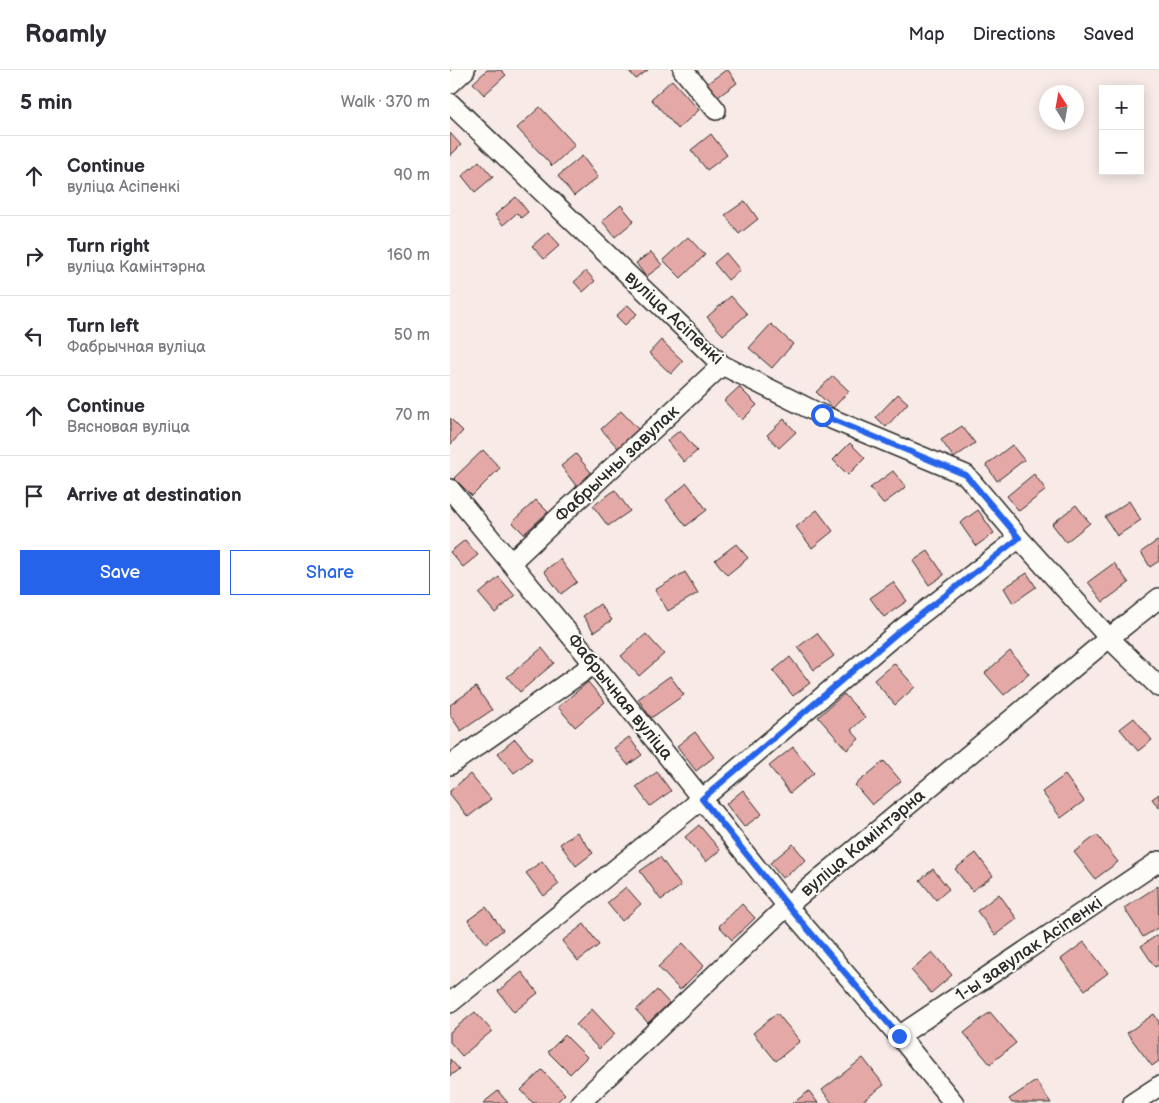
<!DOCTYPE html>
<html lang="en">
<head>
<meta charset="utf-8">
<style>
	:root { --surface:#fff; --page:#f7f7f7; --text:#2b2b33; --muted:#7c7c81; --line:#e1e1e2; --accent:#2563eb }
	body { margin:0; font-family:"Balsamiq Sans",sans-serif; background:var(--page); color:var(--text) }
	.controls { position:absolute; right:15px; top:15px; display:grid; overflow:hidden; border-radius:0px; box-shadow:0 2px 12px #0003 }
	.controls button { width:45px; height:45px; display:grid; place-items:center; padding:0; border:0; border-bottom:1px solid var(--line); background:var(--surface); color:var(--text); font:25px sans-serif }
	.compass { position:absolute; left:589px; top:15px; width:45px; height:45px; border-radius:50%; background:var(--surface); box-shadow:0 2px 12px #0003; rotate:349deg }
	.stop { position:absolute; width:15px; height:15px; margin:-11px; border:4px solid #2563eb; border-radius:50%; background:#fff }
	.stop.end { background:#2563eb; border-color:#fff; box-shadow:0 1px 5px #0008 }
	.list { margin:0; padding:0; list-style:none }
	h2 { display:flex; justify-content:space-between; align-items:center; height:65px; margin:0; padding:0 20px; font-size:21px }
	h2 small { font-size:16px; font-weight:400; color:var(--muted) }
	.list li { display:grid; grid-template-columns:32px 1fr auto; gap:15px; align-items:center; box-sizing:border-box; height:80px; padding:0 20px; border-top:1px solid var(--line) }
	.list b { display:block; font-size:19px; white-space:nowrap }
	.list p { margin:0; font-size:16px; white-space:nowrap; color:var(--muted) }
	.list em { font-size:16px; font-style:normal; color:var(--muted) }
	.actions { display:flex; gap:10px; padding:15px 20px }
	.actions a { flex:1; padding:11px 0; border:1px solid var(--accent); border-radius:0px; text-align:center; font-size:18px; color:var(--accent) }
	.actions .main { background:var(--accent); color:#fff }
	.icon { flex:none; width:28px; height:28px; fill:none; stroke:currentColor; stroke-width:2; stroke-linecap:round; stroke-linejoin:round }
	.map { position:relative; flex:none; width:709px; height:1033px; overflow:hidden }
	header { display:flex; align-items:center; gap:30px; box-sizing:border-box; height:70px; padding:0 25px; background:var(--surface); border-bottom:1px solid var(--line) }
	header strong { font-size:24px }
	nav { display:flex; gap:28px; margin-inline-start:auto; font-size:18px }
	main { display:flex }
	aside { flex:1; background:var(--surface) }
	.map>svg:first-child { display:block }
	.building { fill:#e4a9a6; stroke:#2b2b2b }
	.lines { fill:none; stroke-linecap:round; stroke-linejoin:round }
	.street-casing { stroke:#2b2b2b; stroke-width:22 }
	.street { stroke:#fdfcf7; stroke-width:19 }
	.route { stroke:#2563eb; stroke-width:6 }
	.labels { text-anchor:middle; dominant-baseline:central; stroke-width:4; stroke-linejoin:round; paint-order:stroke }
	.street-label { font-size:18px; fill:#2b2b2b; stroke:#fdfcf7 }
</style>
</head>
<body>
<header>
<strong>Roamly</strong>
<nav><a>Map</a><a>Directions</a><a>Saved</a></nav>
</header>
<main>
<aside>
<h2>5 min<small>Walk · 370 m</small></h2>
<ul class="list">
<li><svg class="icon" aria-label="ahead" viewBox="0 0 24 24"><path d="M12 20V5M6 11l6-6 6 6"/></svg><div><b>Continue</b><p>вуліца Асіпенкі</p></div><em>90 m</em></li>
<li><svg class="icon" aria-label="right" viewBox="0 0 24 24"><path d="M7 20v-9h11M14 6l5 5-5 5"/></svg><div><b>Turn right</b><p>вуліца Камінтэрна</p></div><em>160 m</em></li>
<li><svg class="icon" aria-label="left" viewBox="0 0 24 24"><path d="M17 20v-9H6M10 6l-5 5 5 5"/></svg><div><b>Turn left</b><p>Фабрычная вуліца</p></div><em>50 m</em></li>
<li><svg class="icon" aria-label="ahead" viewBox="0 0 24 24"><path d="M12 20V5M6 11l6-6 6 6"/></svg><div><b>Continue</b><p>Вясновая вуліца</p></div><em>70 m</em></li>
<li><svg class="icon" aria-label="arrive" viewBox="0 0 24 24"><path d="M6 21V4h12l-3 4 3 4H6"/></svg><div><b>Arrive at destination</b></div></li>
</ul>
<div class="actions"><a class="main">Save</a><a>Share</a></div>
</aside>
<div class="map">
<svg width="709" height="1033" viewBox="0 0 709 1033">
	<rect width="100%" height="100%" fill="#f8ebe7"/>
	<filter id="ink" filterUnits="userSpaceOnUse"><feTurbulence type="fractalNoise" baseFrequency=".02" numOctaves="2"/><feDisplacementMap in="SourceGraphic" scale="10" xChannelSelector="R" yChannelSelector="G"/><feConvolveMatrix kernelMatrix="1 2 1 2 8 2 1 2 1" color-interpolation-filters="sRGB"/></filter>
	<g filter="url(#ink)">
		<path class="building" d="M37,0H51L56,5L34,25L23,13Z
			M178,0H198L186,9Z
			M276,0H278L287,13L265,29L255,15Z
			M222,10L249,40L228,59L201,29Z
			M90,37L125,75L102,96L67,58Z
			M0,63L11,75L0,86Z
			M261,64L277,85L257,100L241,80Z
			M132,86L148,107L124,126L108,106Z
			M29,91L43,107L25,122L12,106Z
			M66,127L78,142L71,148L67,143L53,155L45,145Z
			M295,131L308,149L289,164L275,145Z
			M171,135L184,151L165,167L152,151Z
			M98,162L110,175L94,189L82,176Z
			M238,167L255,185L231,208L213,190Z
			M201,182L212,195L196,207L186,193Z
			M276,183L290,200L278,210L264,193Z
			M136,201L145,211L133,222L124,212Z
			M281,226L297,244L273,265L257,247Z
			M178,235L187,244L175,255L166,246Z
			M321,254L343,274L322,298L299,278Z
			M211,270L233,291L221,304L199,283Z
			M383,306L399,321L383,338L366,322Z
			M289,317L307,335L292,350L274,331Z
			M448,324L458,333L436,357L426,347Z
			M171,341L189,360L168,378L151,359Z
			M0,348L13,361L0,375Z
			M334,349L346,362L329,378L317,365Z
			M512,356L525,373L504,388L491,370Z
			M230,360L247,381L234,392L217,371Z
			M400,373L415,388L398,405L383,390Z
			M562,375L574,390L547,411L536,395Z
			M33,380L50,398L22,426L4,408Z
			M126,384L143,405L127,417L111,396Z
			M443,401L456,417L433,434L420,418Z
			M584,404L596,420L569,441L557,426Z
			M237,413L257,440L236,456L216,430Z
			M165,420L180,441L158,456L143,436Z
			M86,430L98,442L74,464L62,452Z
			M679,431L691,450L667,466L655,447Z
			M626,435L640,453L616,472L602,454Z
			M367,440L383,461L362,478L346,457Z
			M528,440L544,463L526,476L510,453Z
			M15,470L28,485L13,497L0,482Z
			M707,471L709,474V491L700,497L691,482Z
			M286,474L298,488L277,505L265,490Z
			M478,481L494,505L479,515L463,491Z
			M110,489L127,512L111,524L94,501Z
			M664,493L679,513L653,532L638,512Z
			M235,502L248,523L218,541L205,520Z
			M577,503L586,517L563,533L554,518Z
			M49,507L65,526L45,543L29,524Z
			M443,512L457,531L434,547L420,528Z
			M150,534L162,550L144,562L133,546Z
			M367,563L384,586L364,600L348,577Z
			M196,564L214,584L189,606L171,586Z
			M92,578L104,593L70,622L57,607Z
			M560,581L579,604L554,625L535,603Z
			M340,587L360,613L343,626L323,601Z
			M444,593L465,617L445,635L424,610Z
			M220,606L234,625L201,648L188,629Z
			M138,612L155,632L125,657L108,637Z
			M26,617L42,640L11,661L0,645V635Z
			M394,624L415,647L401,660L409,669L397,680L368,647Z
			M684,648L702,670L688,681L670,659Z
			M245,662L264,687L246,701L227,676Z
			M179,667L192,685L178,695L164,678Z
			M65,669L82,689L64,703L48,683Z
			M343,677L364,703L340,723L319,696Z
			M434,691L451,711L422,735L405,715Z
			M207,702L221,721L200,736L186,717Z
			M20,704L41,729L18,747L0,724V721Z
			M615,705L634,731L611,748L592,722Z
			M293,720L312,744L294,757L276,734Z
			M709,724V738L702,729Z
			M249,755L270,780L256,792L235,767Z
			M127,762L143,783L126,796L110,774Z
			M647,765L668,792L645,809L624,782Z
			M343,774L356,790L332,808L320,793Z
			M526,783L543,806L522,821L505,799Z
			M210,787L231,816L211,830L190,801Z
			M92,791L109,814L94,826L76,803Z
			M483,799L499,819L486,830L470,810Z
			M708,816L709,857L693,867L674,838Z
			M176,817L191,834L172,851L157,833Z
			M549,824L567,849L545,865L527,841Z
			M292,834L305,848L282,870L269,856Z
			M36,837L53,860L36,873L18,850Z
			M134,854L149,875L128,891L112,871Z
			M709,864V895L705,897L691,876Z
			M634,872L658,903L635,920L611,889Z
			M233,873L254,896L230,920L208,897Z
			M482,882L502,905L481,923L461,900Z
			M72,902L88,923L64,942L48,921Z
			M207,920L219,933L198,953L186,940Z
			M142,939L165,964L149,979L126,955Z
			M25,942L42,961L12,986L0,972V962Z
			M540,942L566,973L540,994L514,963Z
			M327,943L350,971L326,991L303,963Z
			M704,944L709,952V991L702,996L677,963Z
			M115,965L137,987L120,1004L98,982Z
			M413,988L434,1015L410,1033H382L372,1020Z
			M0,989L9,999L0,1006Z
			M92,1000L115,1024L106,1033H83L71,1020Z
			M586,1011L601,1033H562L559,1029Z
			M48,1021L58,1033H33Z
			M359,1021L368,1033H343Z"/>
		<g class="lines">
			<defs>
				<path id="street" d="M233,0L266,40
					M0,14L15,0
					M0,33L272,295L372,345L516,405L569,468L659,568L709,617
					M0,419L144,594L337,836L449,966L504,1033
					M61,492L272,295
					M0,695L144,594
					M0,933L252,729L452,559L569,468
					M449,966L709,791
					M130,1033L337,836L659,568L709,528
					M683,1033L709,1016"/>
			</defs>
			<use href="#street" class="street-casing"/>
			<use href="#street" class="street"/>
		</g>
	</g>
	<g class="lines" filter="url(#ink)">
		<path class="route" d="M372,345L516,405L569,468L452,559L252,729L338,836L449,966"/>
	</g>
	<g class="labels">
		<g class="street-label">
			<text transform="translate(224 248) rotate(43)">вуліца Асіпенкі</text>
			<text transform="translate(167 394) rotate(-43)">Фабрычны завулак</text>
			<text transform="translate(170 627) rotate(51)">Фабрычная вуліца</text>
			<text transform="translate(413 773) rotate(-40)">вуліца Камінтэрна</text>
			<text transform="translate(579 879) rotate(-34)">1-ы завулак Асіпенкі</text>
		</g>
	</g>
</svg>
<div class="controls">
<button>+</button>
<button>−</button>
</div>
<svg class="compass" viewBox="-18 -18 36 36"><path d="M0-13l5 13h-10z" fill="#e53935"/><path d="M0 13l5-13h-10z" fill="#7c7c81"/></svg>
<div class="stop" style="left:372px;top:345px"></div>
<div class="stop end" style="left:449px;top:966px"></div>
</div>
</main>
</body>
</html>
